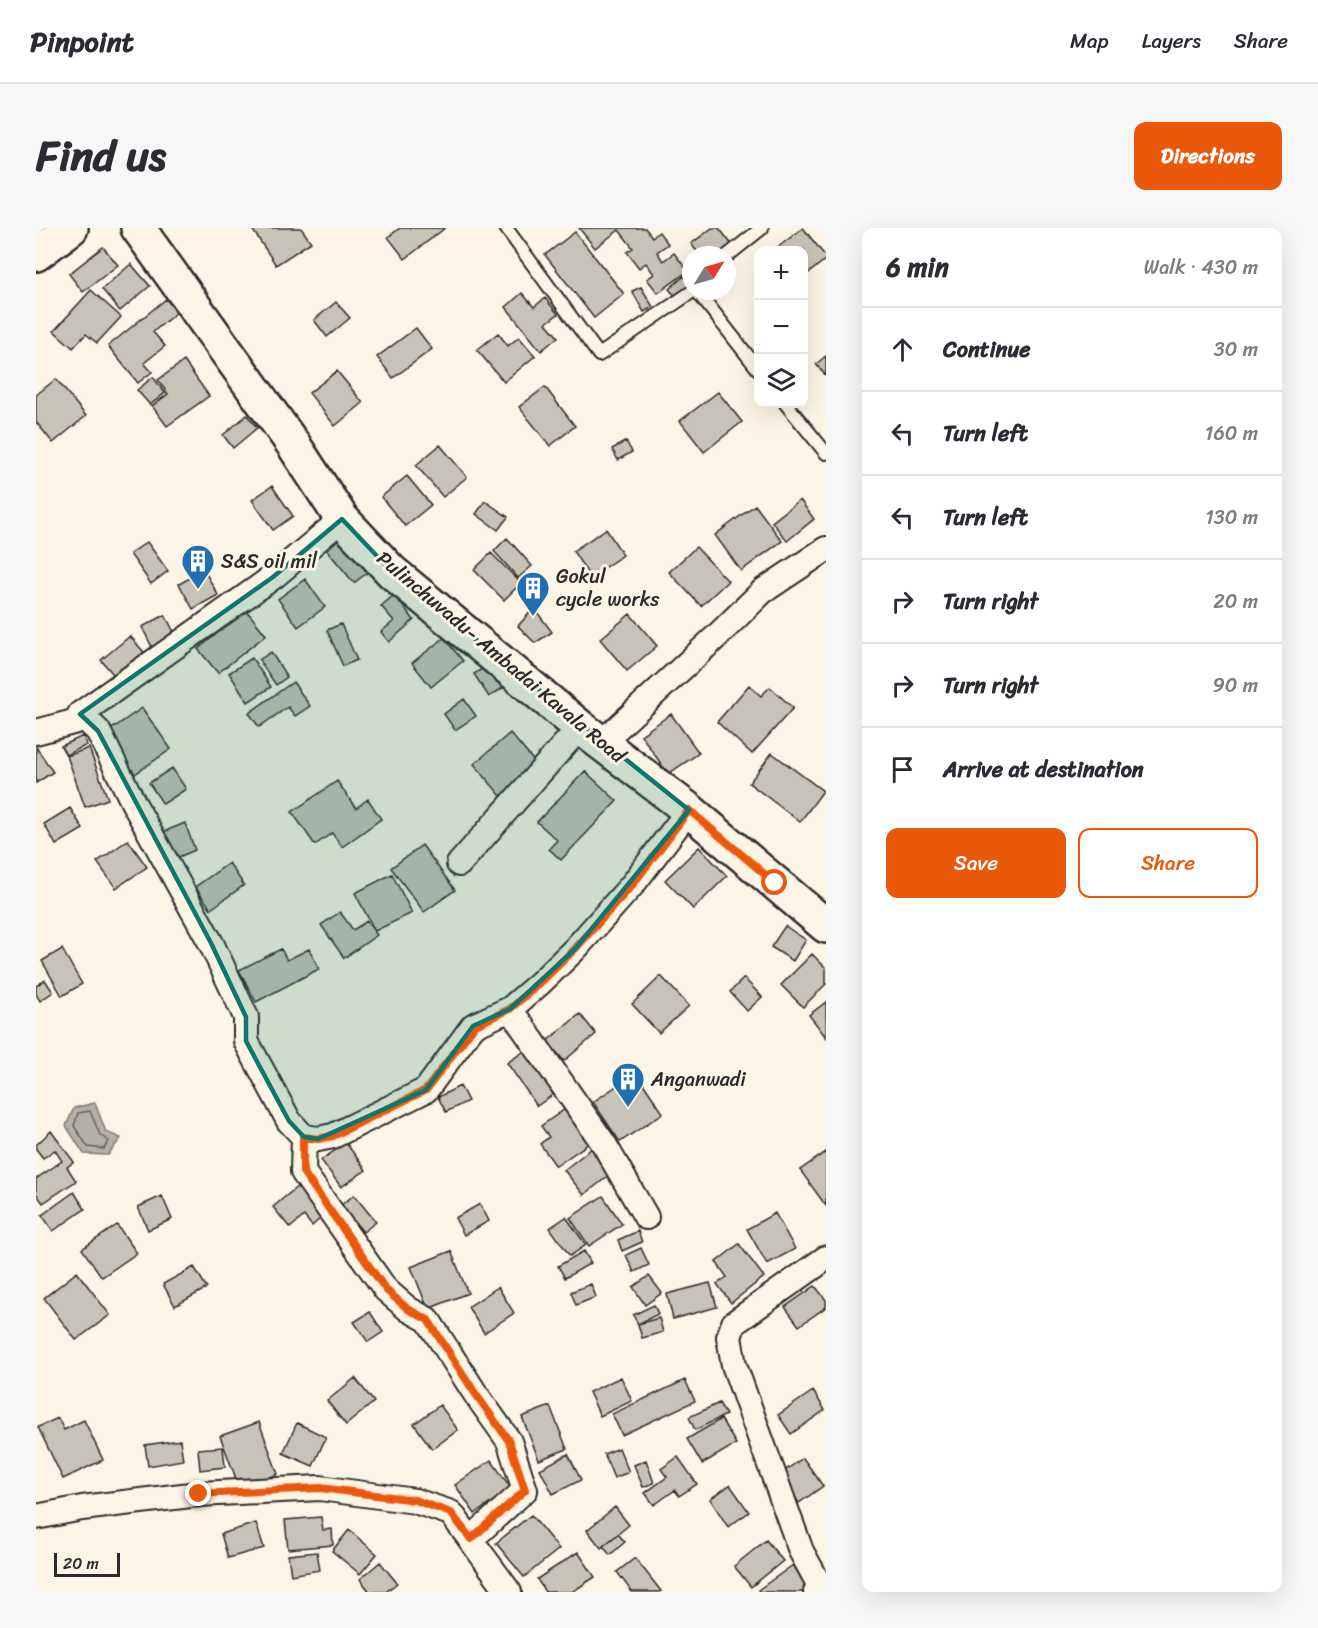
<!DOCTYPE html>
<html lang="en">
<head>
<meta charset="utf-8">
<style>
	:root { --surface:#fff; --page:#f7f7f7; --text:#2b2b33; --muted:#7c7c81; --line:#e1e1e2; --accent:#ea580c }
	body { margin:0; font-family:Sriracha,sans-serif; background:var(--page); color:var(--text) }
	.controls { position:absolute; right:18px; top:18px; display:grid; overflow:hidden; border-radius:12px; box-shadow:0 6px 24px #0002 }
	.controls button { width:54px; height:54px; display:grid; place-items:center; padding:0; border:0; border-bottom:2px solid var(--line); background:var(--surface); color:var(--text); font:30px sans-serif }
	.compass { position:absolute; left:646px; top:18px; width:54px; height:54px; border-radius:50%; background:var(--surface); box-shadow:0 6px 24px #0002; rotate:53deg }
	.scale { position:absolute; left:18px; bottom:15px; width:66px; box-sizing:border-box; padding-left:6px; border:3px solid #2b2b2b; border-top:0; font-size:16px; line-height:21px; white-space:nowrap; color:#2b2b2b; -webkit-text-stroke:4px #fcf5e5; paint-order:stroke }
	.stop { position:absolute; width:18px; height:18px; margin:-14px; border:4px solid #ea580c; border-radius:50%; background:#fff }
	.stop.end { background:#ea580c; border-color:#fff; box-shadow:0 2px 6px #0008 }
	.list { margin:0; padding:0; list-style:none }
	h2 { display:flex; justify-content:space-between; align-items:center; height:78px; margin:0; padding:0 24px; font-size:26px }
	h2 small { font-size:20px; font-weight:400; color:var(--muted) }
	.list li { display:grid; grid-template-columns:39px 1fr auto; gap:18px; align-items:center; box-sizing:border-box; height:84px; padding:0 24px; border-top:2px solid var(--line) }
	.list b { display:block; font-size:22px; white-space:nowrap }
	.list em { font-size:20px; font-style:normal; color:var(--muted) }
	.actions { display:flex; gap:12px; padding:18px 24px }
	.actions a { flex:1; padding:14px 0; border:2px solid var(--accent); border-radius:12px; text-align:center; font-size:21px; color:var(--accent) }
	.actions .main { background:var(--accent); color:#fff }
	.icon { flex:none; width:33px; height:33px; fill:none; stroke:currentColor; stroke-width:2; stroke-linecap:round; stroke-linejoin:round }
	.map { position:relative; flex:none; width:790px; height:1364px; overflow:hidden; border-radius:12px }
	header { display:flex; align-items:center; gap:36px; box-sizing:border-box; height:84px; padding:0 30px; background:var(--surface); border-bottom:2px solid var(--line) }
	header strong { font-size:28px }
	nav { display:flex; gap:33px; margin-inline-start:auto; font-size:21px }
	.intro { display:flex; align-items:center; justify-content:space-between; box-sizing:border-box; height:144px; padding:0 36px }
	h1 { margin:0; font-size:42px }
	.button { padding:15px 27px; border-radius:12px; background:var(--accent); color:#fff; font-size:21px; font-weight:700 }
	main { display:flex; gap:36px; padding:0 36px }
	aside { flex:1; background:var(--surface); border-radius:12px; box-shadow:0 6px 24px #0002 }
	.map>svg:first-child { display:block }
	.water { fill:#b4b0a5; stroke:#7d7b74; stroke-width:1.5 }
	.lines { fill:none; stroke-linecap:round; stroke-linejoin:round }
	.shore { stroke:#62605c; stroke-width:1.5 }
	.building { fill:#c8c3b7; stroke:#2b2b2b; stroke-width:1.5 }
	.lane-casing { stroke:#2b2b2b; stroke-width:16 }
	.street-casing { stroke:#2b2b2b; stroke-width:28 }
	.secondary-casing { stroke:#2b2b2b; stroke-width:38 }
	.lane { stroke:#fcf5e5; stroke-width:12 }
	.street { stroke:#fcf5e5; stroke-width:24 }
	.secondary { stroke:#fcf5e5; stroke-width:33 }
	.route { stroke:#ea580c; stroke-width:8 }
	.marked { fill:#0f766e; fill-opacity:0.2; stroke:#0f766e; stroke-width:4.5; stroke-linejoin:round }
	.labels { text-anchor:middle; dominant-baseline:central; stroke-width:6; stroke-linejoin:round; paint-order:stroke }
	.poi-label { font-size:20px; fill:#2b2b2b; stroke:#fcf5e5; text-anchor:start }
	.street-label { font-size:20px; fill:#2b2b2b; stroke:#fcf5e5 }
</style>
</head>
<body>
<header>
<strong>Pinpoint</strong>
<nav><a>Map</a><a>Layers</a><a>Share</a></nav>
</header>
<div class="intro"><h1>Find us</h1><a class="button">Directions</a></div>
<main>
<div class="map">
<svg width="790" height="1364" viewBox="0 0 790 1364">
	<rect width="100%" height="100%" fill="#fcf5e5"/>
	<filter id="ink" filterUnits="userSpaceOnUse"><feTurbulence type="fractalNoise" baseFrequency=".0167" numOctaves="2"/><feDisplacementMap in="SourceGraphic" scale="12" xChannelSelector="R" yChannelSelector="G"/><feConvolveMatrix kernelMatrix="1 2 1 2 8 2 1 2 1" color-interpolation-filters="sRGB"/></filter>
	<g filter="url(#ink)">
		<path class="water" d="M59,875L70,904L85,910L72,927L48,926L30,898L38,880Z"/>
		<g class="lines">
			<path class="shore" d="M54,883L64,907L73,913L68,921L52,919L38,898L42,885Z"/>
		</g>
		<path class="building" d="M218,0H265L275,14L240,37L216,1Z
			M364,0H409L369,31L352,9Z
			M543,0H609L616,9L623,4L632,16L621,24L627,33L638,25L652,43L622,65L611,51L618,46L610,35L603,40L591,24L597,20L583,2L559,20Z
			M676,0H683L697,18L686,27H664L655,16Z
			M767,0L790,29V31L768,49V22H738Z
			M539,4L588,66L558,90L509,27Z
			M67,19L82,37L47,64L33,46Z
			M95,36L114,58L84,83L66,61Z
			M648,48L655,58L641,70L633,61Z
			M605,59L617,79L608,84L596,63Z
			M55,62L85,89L61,115L50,106L37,120L18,103Z
			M486,65L498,79L509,70L522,86L510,95L522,109L505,123L470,79Z
			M130,71L141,84L117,104L129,118L108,135L116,144L102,155L72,118Z
			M300,74L314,90L291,109L278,92Z
			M380,100L396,121L357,150L341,129Z
			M462,105L472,118L483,109L499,128L468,154L441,122Z
			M790,128V148L780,136Z
			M148,133L173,168L131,198L116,178L132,166L122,152Z
			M301,143L327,175L299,198L273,165Z
			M117,149L129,165L114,177L101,162Z
			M20,151L50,188L17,215L0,194V167Z
			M509,159L539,198L514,218L483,179Z
			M682,164L706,194L668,224L644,193Z
			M211,187L221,200L197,220L187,207Z
			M590,213L596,224L582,232L576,221Z
			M404,217L431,249L407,269L380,237Z
			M371,248L395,277L369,298L345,269Z
			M236,258L257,288L237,302L216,272Z
			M764,272L778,291L751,313L736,294Z
			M449,273L472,289L462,302L440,286Z
			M719,277L746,313L705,343L679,307Z
			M570,301L587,327L554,349L537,323Z
			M310,305L337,340L318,355L290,321Z
			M471,310L496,338L482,350L458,323Z
			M111,314L132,343L115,356L94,326Z
			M660,319L692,353L665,378L633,344Z
			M455,325L485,355L468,372L438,342Z
			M168,342L182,367L157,381L143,356Z
			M269,351L289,379L262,399L242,371Z
			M358,367L378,392L353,414L345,404L358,393L345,378Z
			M498,380L516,404L499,415L482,398Z
			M210,382L230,407L182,445L162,421Z
			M594,386L621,418L591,443L564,411Z
			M129,387L144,415L120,427L106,399Z
			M305,396L321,432L307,438L291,402Z
			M94,408L112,429L83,453L65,432Z
			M408,410L427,433L395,459L376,435Z
			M235,424L251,449L240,457L223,432Z
			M216,430L235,459L212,474L193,445Z
			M458,433L473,456L453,469L438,446Z
			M257,454L274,478L259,488L252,479L223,499L213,485Z
			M713,457L725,468L734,459L757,480L716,526L681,494Z
			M428,471L440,488L419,502L408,486Z
			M106,480L135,521L99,546L70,505Z
			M635,486L663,525L632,546L605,507Z
			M474,505L502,538L465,568L438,536Z
			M47,508L51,517L30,527L25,518Z
			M0,519L17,544L0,555Z
			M53,520L72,571L49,579L31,528Z
			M736,525L787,563L764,594L713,555Z
			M136,540L150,561L127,576L113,555Z
			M549,543L581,573L525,632L513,621L521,612L501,594Z
			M301,553L320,580L332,571L345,591L306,619L296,605L279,617L256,584Z
			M34,580L47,601L20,617L8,596Z
			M149,595L159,622L131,634L120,607Z
			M92,612L111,639L80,660L61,634Z
			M386,617L419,662L388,684L355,640Z
			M663,619L691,648L657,681L629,652Z
			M193,635L208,657L175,681L159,659Z
			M356,646L376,685L339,703L319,665Z
			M304,684L317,702L331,693L341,707L308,730L285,697Z
			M749,698L770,712L757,733L735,719Z
			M26,721L46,756L26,768L6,733Z
			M245,721L251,732L273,721L283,741L220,774L203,742Z
			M776,726L790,740V756L767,779L745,757Z
			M625,748L653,778L623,805L596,776Z
			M708,750L726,769L711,783L694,764Z
			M9,752L17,764L4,773L0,766V758Z
			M790,774V809L773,787Z
			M544,786L560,806L528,833L511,813Z
			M496,818L526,860L501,878L471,835Z
			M600,845L627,885L584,914L557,874Z
			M424,858L432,873L410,884L402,869Z
			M532,879L556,913L520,938L504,916L513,909L505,898Z
			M15,903L38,934L31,939L40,953L7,975L0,965V951L26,933L19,922L7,930L0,921V917Z
			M310,915L330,942L305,959L285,932Z
			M556,920L576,945L548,967L528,942Z
			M790,924V978L764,942Z
			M269,952L294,982L276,998L268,988L254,1000L237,979Z
			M38,964L49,981L17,1003L6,987Z
			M318,967L340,994L327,1004L305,977Z
			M126,968L136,991L112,1002L102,979Z
			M567,968L586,996L553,1018L534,990Z
			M444,976L453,993L428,1007L419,990Z
			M739,985L759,1021L731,1036L711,1001Z
			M530,989L550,1017L534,1028L514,1000Z
			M81,997L101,1025L66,1049L46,1021Z
			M602,1003L606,1014L586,1023L582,1012Z
			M703,1016L728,1049L695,1075L681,1056L691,1049L680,1034Z
			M605,1020L613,1037L598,1044L590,1027Z
			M415,1023L432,1065L392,1081L375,1039Z
			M548,1023L555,1035L529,1050L522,1038Z
			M158,1039L171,1060L139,1078L127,1056Z
			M41,1044L74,1087L40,1112L8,1070Z
			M613,1048L626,1065L609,1077L597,1059Z
			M674,1055L681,1079L637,1091L631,1066Z
			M555,1056L560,1069L540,1077L535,1064Z
			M779,1058L790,1072V1079L763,1098L749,1079Z
			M462,1059L478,1085L448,1105L432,1079Z
			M618,1077L622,1086L602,1096L597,1087Z
			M334,1084L347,1104L332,1114L318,1094Z
			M623,1090L627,1104L606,1110L602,1096Z
			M585,1149L596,1173L564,1188L553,1164Z
			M319,1150L338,1174L310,1197L291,1173Z
			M649,1152L659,1173L586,1207L576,1186Z
			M777,1163L789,1182L755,1206L742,1187Z
			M683,1175L690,1187L659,1202L653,1189Z
			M404,1177L422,1202L396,1221L378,1196Z
			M514,1178L531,1221L503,1232L486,1189Z
			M22,1190L28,1202L48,1192L67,1232L27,1251L2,1199Z
			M685,1191L700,1216L666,1236L651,1211Z
			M223,1194L242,1246L204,1261L184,1208Z
			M261,1195L290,1209L277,1238L247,1225Z
			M144,1212L147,1232L112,1238L109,1217Z
			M187,1219L189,1239L164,1242L162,1221Z
			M583,1220L593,1244L578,1250L568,1226Z
			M532,1226L545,1252L517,1266L504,1241Z
			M642,1229L661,1256L643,1268L639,1262L618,1277L609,1265L631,1249L625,1241Z
			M767,1230L787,1258L763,1275L743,1247Z
			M455,1232L475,1260L439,1286L419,1257Z
			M610,1232L618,1255L607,1259L598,1237Z
			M694,1257L713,1284L692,1299L674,1271Z
			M579,1279L593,1297L565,1320L551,1302Z
			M495,1287L523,1321L488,1349L460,1315Z
			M285,1289L287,1302L296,1301L297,1317L252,1321L249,1292Z
			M220,1295L228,1320L192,1330L185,1306Z
			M313,1302L341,1326L324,1346L296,1323Z
			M582,1306L589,1314L574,1327L567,1318Z
			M730,1312L747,1333L715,1359L698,1338Z
			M281,1324L284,1342L255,1347L252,1327Z
			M542,1324L559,1349L536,1364H509L501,1351Z
			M599,1330L625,1363L623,1364H596L581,1344Z
			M344,1334L361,1355L350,1364H334L324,1351Z
			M757,1337L775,1362L772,1364H724L722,1362Z"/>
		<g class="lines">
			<defs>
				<path id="lane" d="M470,0L563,127L657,63
					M691,28L726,0
					M661,63L722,141
					M750,176L790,225"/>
				<path id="street" d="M44,486L237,349L306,291
					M0,504L41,493L44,486L62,503L98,576L175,715L210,789V813L253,893L268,909L282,911L297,908L390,862L437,798L474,781L504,755L539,721L597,656L653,582
					M566,514L681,408L727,363L790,321
					M423,636L544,499
					M474,781L568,916L610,989
					M268,909L267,944L350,1062L372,1081L392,1092L439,1165L473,1213L489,1262L435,1311
					M0,1289L46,1280L163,1266L284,1260L379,1273L415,1285L473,1364
					M780,1364L783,1356L765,1323L698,1137L693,1109L698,1095L790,1030"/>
				<path id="secondary" d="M102,0L257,216L306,291L356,344L544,499L653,582L790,698
					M0,26L35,0"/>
			</defs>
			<use href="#lane" class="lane-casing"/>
			<use href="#street" class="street-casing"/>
			<use href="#secondary" class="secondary-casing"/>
			<use href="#lane" class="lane"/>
			<use href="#street" class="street"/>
			<use href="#secondary" class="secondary"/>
		</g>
	</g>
	<g class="lines" filter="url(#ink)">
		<path class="route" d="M163,1266L284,1260L379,1272L415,1285L435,1311L489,1262L473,1213L439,1165L392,1092L372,1081L350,1062L267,944V909L282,911L297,908L390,862L438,798L474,781L504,755L539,721L597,656L653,582L739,655"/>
	</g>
	<path class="marked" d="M306,291L356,344L653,582L539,721L474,781L437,798L390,862L282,911L268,909L253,893L210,813V789L175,715L62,503L44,486L237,349Z"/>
	<defs>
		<symbol id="building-pin" viewBox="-11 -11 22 30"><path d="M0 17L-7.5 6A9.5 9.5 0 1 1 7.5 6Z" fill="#1f6fb2" stroke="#fcf5e5"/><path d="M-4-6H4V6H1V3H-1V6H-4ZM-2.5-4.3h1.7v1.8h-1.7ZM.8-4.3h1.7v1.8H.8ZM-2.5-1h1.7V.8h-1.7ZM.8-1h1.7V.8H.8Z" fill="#fff"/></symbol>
	</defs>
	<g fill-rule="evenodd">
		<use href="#building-pin" x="143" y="314" width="38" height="52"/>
		<use href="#building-pin" x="478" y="341" width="38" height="52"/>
		<use href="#building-pin" x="573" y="832" width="38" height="52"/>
	</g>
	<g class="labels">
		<g class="poi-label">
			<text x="185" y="333">S&amp;S oil mil</text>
			<text x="520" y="348">Gokul<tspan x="520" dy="23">cycle works</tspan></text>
			<text x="615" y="851">Anganwadi</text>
		</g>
		<g class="street-label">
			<text transform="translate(465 429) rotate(40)">Pulinchuvadu- Ambadai Kavala Road</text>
		</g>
	</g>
</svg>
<div class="controls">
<button>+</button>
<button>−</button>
<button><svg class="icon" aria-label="layers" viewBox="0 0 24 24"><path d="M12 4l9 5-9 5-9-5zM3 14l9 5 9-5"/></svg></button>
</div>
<svg class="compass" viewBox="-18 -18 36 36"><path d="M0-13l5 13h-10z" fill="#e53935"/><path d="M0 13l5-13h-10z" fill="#7c7c81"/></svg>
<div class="scale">20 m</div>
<div class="stop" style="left:739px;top:655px"></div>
<div class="stop end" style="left:163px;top:1266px"></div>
</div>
<aside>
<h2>6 min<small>Walk · 430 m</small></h2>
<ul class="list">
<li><svg class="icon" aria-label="ahead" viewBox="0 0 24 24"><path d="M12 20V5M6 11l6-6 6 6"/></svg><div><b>Continue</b></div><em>30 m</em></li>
<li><svg class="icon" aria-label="left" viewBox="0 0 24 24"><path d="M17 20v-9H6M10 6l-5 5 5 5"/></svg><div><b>Turn left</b></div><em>160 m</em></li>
<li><svg class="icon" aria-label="left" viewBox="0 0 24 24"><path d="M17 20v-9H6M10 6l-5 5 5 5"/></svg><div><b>Turn left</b></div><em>130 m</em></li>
<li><svg class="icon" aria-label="right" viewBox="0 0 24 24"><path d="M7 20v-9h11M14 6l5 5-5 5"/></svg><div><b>Turn right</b></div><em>20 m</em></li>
<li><svg class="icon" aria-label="right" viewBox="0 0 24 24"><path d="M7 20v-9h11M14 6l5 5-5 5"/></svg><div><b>Turn right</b></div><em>90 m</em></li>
<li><svg class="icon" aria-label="arrive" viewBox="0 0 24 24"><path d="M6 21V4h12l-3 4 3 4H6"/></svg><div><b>Arrive at destination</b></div></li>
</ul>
<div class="actions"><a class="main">Save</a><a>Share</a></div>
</aside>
</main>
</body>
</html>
